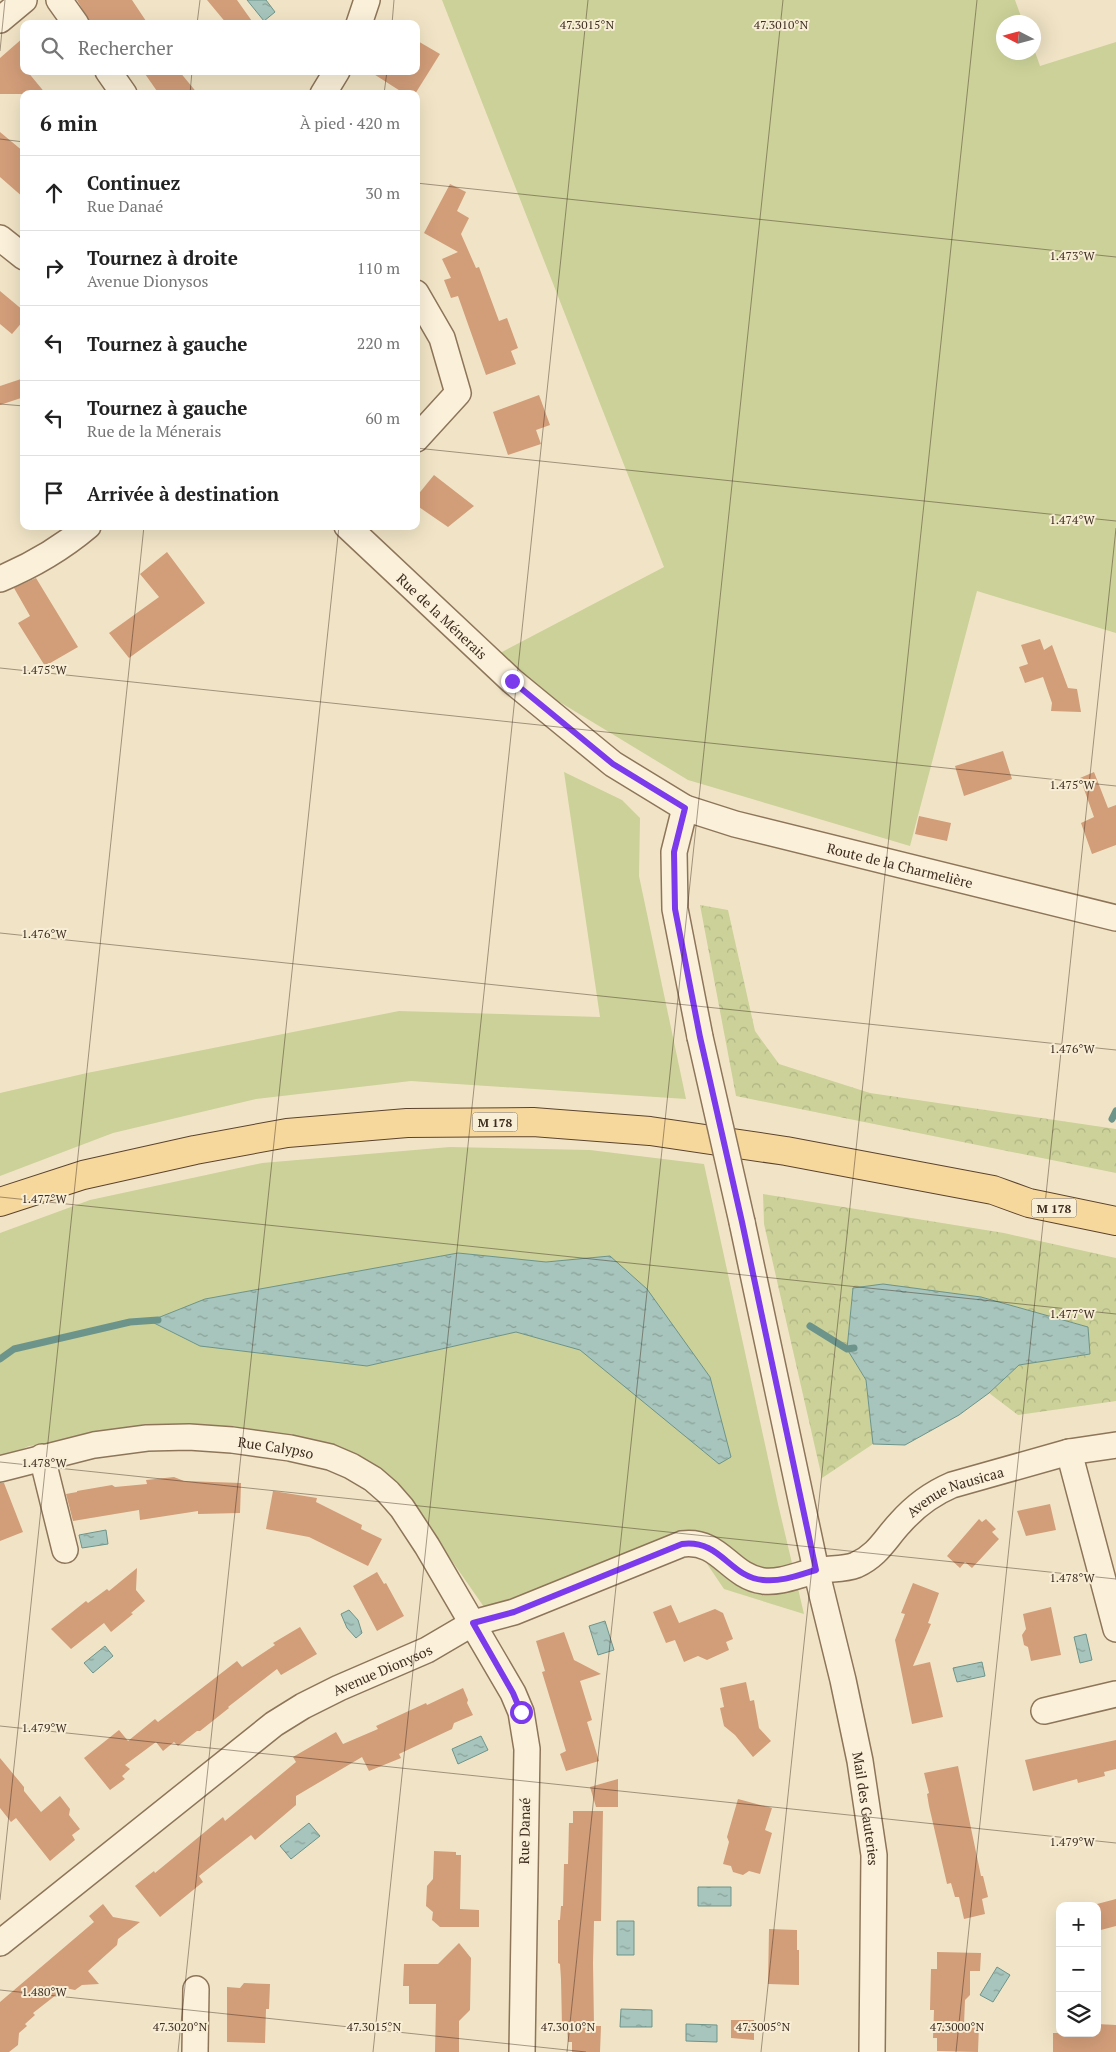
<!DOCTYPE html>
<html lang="fr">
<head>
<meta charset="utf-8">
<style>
	:root { --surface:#fff; --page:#f2f2f2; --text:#222; --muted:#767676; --line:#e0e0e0 }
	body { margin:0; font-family:"PT Serif",serif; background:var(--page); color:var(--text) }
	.controls { position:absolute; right:15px; bottom:15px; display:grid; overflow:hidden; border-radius:10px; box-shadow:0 5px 20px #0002 }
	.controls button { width:45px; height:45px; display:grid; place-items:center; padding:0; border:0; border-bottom:1px solid var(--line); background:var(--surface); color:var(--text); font:25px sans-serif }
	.compass { position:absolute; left:996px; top:15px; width:45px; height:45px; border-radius:50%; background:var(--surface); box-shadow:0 5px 20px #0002; rotate:276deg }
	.stop { position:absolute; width:15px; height:15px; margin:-11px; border:4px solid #7c3aed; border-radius:50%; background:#fff }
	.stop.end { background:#7c3aed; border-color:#fff; box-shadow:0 1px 5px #0008 }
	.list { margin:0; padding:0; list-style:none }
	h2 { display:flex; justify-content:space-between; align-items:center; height:65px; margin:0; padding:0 20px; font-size:21px }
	h2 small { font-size:16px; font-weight:400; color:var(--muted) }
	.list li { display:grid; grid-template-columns:32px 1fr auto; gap:15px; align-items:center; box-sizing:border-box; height:75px; padding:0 20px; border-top:1px solid var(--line) }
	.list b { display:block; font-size:19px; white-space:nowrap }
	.list p { margin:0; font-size:16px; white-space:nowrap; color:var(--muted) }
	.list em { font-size:16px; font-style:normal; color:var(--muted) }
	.icon { flex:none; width:28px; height:28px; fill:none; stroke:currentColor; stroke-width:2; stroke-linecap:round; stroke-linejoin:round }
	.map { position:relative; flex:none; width:1116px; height:2052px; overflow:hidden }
	.search { position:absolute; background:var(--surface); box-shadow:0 5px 20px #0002; left:20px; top:20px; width:400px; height:55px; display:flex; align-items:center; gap:12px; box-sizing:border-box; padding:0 18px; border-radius:10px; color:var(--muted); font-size:19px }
	.panel { position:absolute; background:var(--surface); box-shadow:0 5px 20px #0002; left:20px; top:90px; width:400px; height:440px; border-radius:10px }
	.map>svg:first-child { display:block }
	.grass { fill:#cbd198 }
	.forest { fill:url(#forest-crowns) }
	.water { fill:url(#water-ripples); stroke:#6d948a }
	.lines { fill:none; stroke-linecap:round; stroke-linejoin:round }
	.stream { stroke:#6d948a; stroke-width:7 }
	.building { fill:#d29d79 }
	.minor-casing { stroke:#8e755a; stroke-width:28 }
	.primary-casing { stroke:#5c432e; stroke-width:30 }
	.minor { stroke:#fbf1da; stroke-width:25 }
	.primary { stroke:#f6d89c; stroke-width:28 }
	.minor-bridge-casing { stroke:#8e755a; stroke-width:28; stroke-linecap:butt }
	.minor-bridge { stroke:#fbf1da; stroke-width:25 }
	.route { stroke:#7c3aed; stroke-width:6 }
	.ticks { fill:none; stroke:#3d2d1f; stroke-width:1; stroke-opacity:0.45 }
	.labels { text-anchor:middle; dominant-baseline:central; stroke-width:4; stroke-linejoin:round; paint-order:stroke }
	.shield { fill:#f8eed6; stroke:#756756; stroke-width:1 }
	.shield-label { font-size:12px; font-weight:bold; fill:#3d2d1f }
	.street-label { font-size:14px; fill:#3d2d1f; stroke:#f8eed6 }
	.ticks-label { font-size:12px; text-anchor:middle; fill:#3d2d1f; stroke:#f8eed6; stroke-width:4; stroke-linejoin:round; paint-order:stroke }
</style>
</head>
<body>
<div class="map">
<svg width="1116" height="2052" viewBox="0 0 1116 2052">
	<defs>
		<pattern id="forest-crowns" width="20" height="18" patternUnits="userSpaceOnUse" patternTransform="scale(1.25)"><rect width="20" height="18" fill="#cbd198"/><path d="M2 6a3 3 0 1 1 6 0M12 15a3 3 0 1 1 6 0" fill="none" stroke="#afb483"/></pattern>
		<pattern id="water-ripples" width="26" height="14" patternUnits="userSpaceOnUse" patternTransform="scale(1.25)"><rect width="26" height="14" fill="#a7c5bc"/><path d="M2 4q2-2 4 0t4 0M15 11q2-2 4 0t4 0" fill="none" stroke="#89a098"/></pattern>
	</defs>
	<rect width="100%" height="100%" fill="#f1e4c6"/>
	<path class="grass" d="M442,0H1015L1023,22H1004V52H1034V49L1040,66L1116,42V633L977,591L910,846L688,780L548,695L500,653L664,567Z
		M564,772L622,800L640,818L639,876L686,1099L411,1081L256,1099L113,1133L0,1176V1093L87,1073L399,1011L600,1017Z
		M450,1147L590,1150L704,1164L778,1504L804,1614L724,1589L691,1540L484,1607L427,1525L365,1463L167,1432L29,1446L0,1459V1233L90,1200L262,1163Z"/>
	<path class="forest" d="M700,905L728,910L755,1031L779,1064L870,1093L1116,1129V1173L736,1096Z
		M763,1194L1004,1233L1116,1258V1401L1018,1415L989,1393L1019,1365L1090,1354L1088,1327L981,1297L934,1292L853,1288L847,1348L866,1380L873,1444L822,1478L764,1224Z"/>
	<path class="water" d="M247,0H266L275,12L264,21Z
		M458,1253L546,1262L610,1256L647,1289L710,1377L731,1457L719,1464L580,1350L516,1332L367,1366L200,1346L150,1321L205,1299Z
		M883,1284L981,1297L1088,1327L1090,1354L1019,1365L989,1393L959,1415L905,1445L873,1444L866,1380L847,1349L853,1288Z
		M106,1530L108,1544L82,1548L79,1535Z
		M349,1610L358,1620L362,1633L356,1638L347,1628L341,1614Z
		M605,1621L614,1650L598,1655L589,1626Z
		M1086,1634L1092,1660L1080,1663L1074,1637Z
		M105,1646L113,1656L93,1673L84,1663Z
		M982,1662L985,1676L957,1682L953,1668Z
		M481,1736L488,1750L458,1764L452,1749Z
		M309,1823L320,1836L291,1859L280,1846Z
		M698,1887H731V1906H698Z
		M617,1921H634V1955H617Z
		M997,1967L1010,1975L993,2002L980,1995Z
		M621,2009L652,2010V2027H620Z
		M686,2024L717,2025V2042L686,2041Z"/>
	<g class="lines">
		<path class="stream" d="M1112,1119L1116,1111
			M810,1326L847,1349L854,1348
			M0,1359L14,1349L130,1322L158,1320"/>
	</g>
	<path class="building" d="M77,0H132L148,24H91Z
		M207,0H237L254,24H227Z
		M24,37V71H27L46,94H0V58Z
		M416,40L440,54L415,94H405L369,71H416Z
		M143,71H179L198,94H159Z
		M0,132L24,152V198L0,177Z
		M450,184L466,192L457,211L469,218L461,234L476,268L479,267L499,321L507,318L518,348L511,351L516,364L486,375L458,296L451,298L444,280L451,278L442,259L458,252L424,233Z
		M0,291L24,311V320L12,334L0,324Z
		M24,378V397L0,405V386Z
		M539,395L550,425L536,430L541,444L508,455L493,412Z
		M434,475L474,506L448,527L416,505V497Z
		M167,552L205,603L129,658L109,633L159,597L140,574Z
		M36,578L78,647L45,666L18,623L30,616L14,588Z
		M1040,639L1044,650L1052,645L1068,688L1077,689L1081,712L1051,711L1052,703L1043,677L1025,683L1019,667L1028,664L1021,645Z
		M1003,751L1012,779L964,796L955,766Z
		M1094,772L1108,808L1116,805V845L1092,854L1081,823L1094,817L1080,778Z
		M919,816L951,823L947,841L915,834Z
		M174,1477L184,1481L241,1483L240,1513L198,1514V1511L140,1520L139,1510L73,1521L66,1494L77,1492V1491L112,1485L115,1487L147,1484L146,1480Z
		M0,1483H4L23,1532L0,1541Z
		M273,1491L317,1498L316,1502L362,1525L361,1529L382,1539L368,1566L309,1537L266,1529Z
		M1050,1504L1056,1530L1026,1536L1017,1511Z
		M979,1519L982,1522L986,1519L996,1529L992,1532L999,1539L972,1568L965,1562L960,1568L947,1556Z
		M137,1568L136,1590L145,1601L131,1613L133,1614L111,1632L104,1623L71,1649L51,1629L86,1601L88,1603L107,1589L109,1591Z
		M377,1572L384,1584L386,1583L404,1616L377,1631L353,1586Z
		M913,1583L939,1593L928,1623L931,1624L913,1666L930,1662L943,1717L912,1724L895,1640L905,1614L901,1613Z
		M671,1605L679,1623L715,1609L723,1613L733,1639L726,1642L729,1650L707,1660L698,1656L684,1662L675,1640L666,1643L653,1612Z
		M1051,1607L1061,1655L1031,1661L1028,1647L1024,1645L1022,1635L1026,1629L1023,1614Z
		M300,1627L317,1654L281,1675L277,1669L228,1707L229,1708L200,1731H197L178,1746L174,1742L163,1751L156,1742L125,1765L130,1769L122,1776L125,1779L110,1790L84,1758L119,1730L128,1741L155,1719L158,1722L237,1661L242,1667L275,1645L273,1643Z
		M564,1632L574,1660L601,1674L580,1681L592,1720L587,1722L599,1761L566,1771L560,1754L566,1751L542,1672L545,1671L536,1641Z
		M746,1682L750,1701L754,1700L759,1728L771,1741L753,1757L735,1735L724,1726L720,1708L724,1707L720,1688Z
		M463,1688L468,1700L467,1703L473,1715L454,1723L452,1729L399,1754L401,1758L369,1771L362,1757L296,1796V1805L255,1840L251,1835L199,1876L203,1882L160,1917L135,1886L154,1871L155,1873L223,1817L225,1821L296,1762L293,1757L336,1732L343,1744L378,1729L376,1726L426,1703L427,1705Z
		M1116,1740V1769L1104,1772L1105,1776L1078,1783L1077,1779L1033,1791L1025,1760Z
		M0,1758L24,1787V1791L41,1812L60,1796L70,1809L69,1815L80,1829L72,1835L75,1840L50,1861L16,1818L11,1822L0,1808Z
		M958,1766L981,1876H983L988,1897L982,1899L985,1914L964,1919L959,1897H955L951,1883L947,1884L929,1806L927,1794L929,1793L924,1773Z
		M618,1779V1807H596L590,1787Z
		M738,1799L772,1808L765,1830L772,1833L760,1874L749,1871L743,1875L733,1872L731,1866L723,1864L729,1842L727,1837Z
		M573,1811H603L601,1921H594L593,1963L594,2026H601L600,2052H572V2042H568L567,2027H562L561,1979L560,1964L558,1963V1920H560L561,1906H563L564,1864H568L569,1823H573Z
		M434,1851L456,1852V1855H461L460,1909L479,1910V1927H440L432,1920L433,1912L426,1906L427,1886L433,1879Z
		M1116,1899V1926L1097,1931V1904Z
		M103,1904L113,1917L140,1922L118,1939L117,1945L88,1971L99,1984L82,1985L75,1990L65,1988L33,2013L35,2015L25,2024L27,2026L19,2033L18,2045L9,2052H0V2002L94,1922L89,1916Z
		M769,1929L797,1930V1950H799V1985L768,1984Z
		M459,1943L471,1958L470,2010L459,2021V2052H435L436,2004H409V1986H403L404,1964H438Z
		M937,1952L981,1953L980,1971H970V1995L965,2000L964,2025H979L978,2052L937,2051V2038H933L934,2010H930L931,1969H937Z
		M244,1983L270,1984L269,2009H266L265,2043L227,2042V1987L240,1988Z
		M731,2020H754V2040L731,2038Z
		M1097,2024L1116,2025V2052H1053V2033H1097Z"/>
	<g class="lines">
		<defs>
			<g id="minor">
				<path d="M59,0L76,24"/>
				<path d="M0,20L24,0"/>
				<path d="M359,24L367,0"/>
				<path d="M108,71L124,94"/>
				<path d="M323,94L337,71"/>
				<path d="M0,238L24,257"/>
				<path d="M416,293L442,338L458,393L416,439"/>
				<path id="s1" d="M347,526L512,681L613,764L685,808L735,824L1116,918"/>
				<path d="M0,579C31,566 62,548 88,526"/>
				<path d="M685,808L674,852L675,909L700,1037"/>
				<path id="s2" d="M742,1222L816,1570L843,1680L860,1761L874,1855L872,2052"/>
				<path d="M1069,1452L1116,1629"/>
				<path d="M42,1457L65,1550"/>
				<path id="s3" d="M0,1469L94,1445L147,1438L189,1437L232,1440L290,1448L330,1457L351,1466L373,1479L388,1492L402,1508L427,1546L513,1693L521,1712L527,1749L522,2052"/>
				<path d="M1044,1711L1116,1694"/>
				<path id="s4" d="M0,1943L274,1724L303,1706L339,1688L427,1650L473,1623L514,1612L682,1544C720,1539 729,1576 763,1581C781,1583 797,1575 815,1571C828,1568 844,1570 856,1565C878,1555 885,1539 900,1523C915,1506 931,1494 952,1485L1069,1452L1116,1445"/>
				<path d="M195,2052L196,1989"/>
			</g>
			<path id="primary" d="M0,1202L83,1175L195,1150L287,1133L407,1123L533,1122L650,1131L786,1151L993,1190L1029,1203L1116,1221"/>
		</defs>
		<use href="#minor" class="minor-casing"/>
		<use href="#primary" class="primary-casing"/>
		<use href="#minor" class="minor"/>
		<use href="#primary" class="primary"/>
		<defs>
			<path id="minor-bridge" d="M700,1037L742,1222"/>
		</defs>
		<use href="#minor-bridge" class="minor-bridge-casing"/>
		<use href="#minor-bridge" class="minor-bridge"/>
	</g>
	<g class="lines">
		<path class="route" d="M512,681L613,764L685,808L674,852L675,909L700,1037L742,1222L816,1570C799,1575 782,1582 763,1580C729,1577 721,1539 682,1544L514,1612L473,1623L513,1693L521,1712"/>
	</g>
	<path class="ticks" d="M197,24L200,0M392,24L394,0M0,51L5,0M190,94L192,71M384,94L387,71M0,139L24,142M416,183L1116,257M0,404L24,406M416,448L1116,521M0,668L1116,786M0,933L1116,1050M0,1197L1116,1314M0,1462L1116,1579M0,1726L1116,1843M0,1900L144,526M0,1990L586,2052M178,2052L339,526M373,2052L588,0M567,2052L783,0M761,2052L977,0M956,2052L1116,528"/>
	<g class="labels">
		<g class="shield">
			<rect x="472.5" y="1112.5" width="45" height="19" rx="4"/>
			<rect x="1031.5" y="1198.5" width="45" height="19" rx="4"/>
		</g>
		<g class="shield-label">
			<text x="495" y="1122">M 178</text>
			<text x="1054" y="1208">M 178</text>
		</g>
		<g class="street-label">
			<text stroke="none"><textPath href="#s1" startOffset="131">Rue de la Ménerais</textPath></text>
			<text stroke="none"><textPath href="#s1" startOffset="664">Route de la Charmelière</textPath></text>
			<text stroke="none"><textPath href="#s3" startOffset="280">Rue Calypso</textPath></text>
			<text stroke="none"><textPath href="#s4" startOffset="1111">Avenue Nausicaa</textPath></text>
			<text stroke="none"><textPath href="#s4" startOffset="472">Avenue Dionysos</textPath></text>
			<text stroke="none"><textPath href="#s2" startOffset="600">Mail des Gauteries</textPath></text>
			<text transform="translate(524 1831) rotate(-89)">Rue Danaé</text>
		</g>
	</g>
	<g class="ticks-label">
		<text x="587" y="29">47.3015°N</text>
		<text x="781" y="29">47.3010°N</text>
		<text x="1072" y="260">1.473°W</text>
		<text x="1072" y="524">1.474°W</text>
		<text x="44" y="674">1.475°W</text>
		<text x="1072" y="789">1.475°W</text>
		<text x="44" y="938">1.476°W</text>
		<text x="1072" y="1053">1.476°W</text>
		<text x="44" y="1203">1.477°W</text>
		<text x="1072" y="1318">1.477°W</text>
		<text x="44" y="1467">1.478°W</text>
		<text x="1072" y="1582">1.478°W</text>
		<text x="44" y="1732">1.479°W</text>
		<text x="1072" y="1846">1.479°W</text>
		<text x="44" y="1996">1.480°W</text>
		<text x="180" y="2031">47.3020°N</text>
		<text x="374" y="2031">47.3015°N</text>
		<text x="568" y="2031">47.3010°N</text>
		<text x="763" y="2031">47.3005°N</text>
		<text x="957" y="2031">47.3000°N</text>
	</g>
</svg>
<div class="controls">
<button>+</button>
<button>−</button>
<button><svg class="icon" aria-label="layers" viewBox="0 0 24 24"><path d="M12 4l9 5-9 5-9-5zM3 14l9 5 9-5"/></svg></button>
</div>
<svg class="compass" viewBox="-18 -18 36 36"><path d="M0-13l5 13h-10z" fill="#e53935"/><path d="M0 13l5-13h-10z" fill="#767676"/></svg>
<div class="stop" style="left:521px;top:1712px"></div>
<div class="stop end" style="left:512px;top:681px"></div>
<div class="search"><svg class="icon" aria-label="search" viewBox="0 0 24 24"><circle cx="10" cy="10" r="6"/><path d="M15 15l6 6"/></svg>Rechercher</div>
<section class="panel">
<h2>6 min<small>À pied · 420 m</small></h2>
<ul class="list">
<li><svg class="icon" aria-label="ahead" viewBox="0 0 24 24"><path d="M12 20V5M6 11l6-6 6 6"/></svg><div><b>Continuez</b><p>Rue Danaé</p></div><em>30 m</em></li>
<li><svg class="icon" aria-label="right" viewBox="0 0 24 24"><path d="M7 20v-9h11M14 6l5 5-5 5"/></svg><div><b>Tournez à droite</b><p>Avenue Dionysos</p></div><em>110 m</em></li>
<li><svg class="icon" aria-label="left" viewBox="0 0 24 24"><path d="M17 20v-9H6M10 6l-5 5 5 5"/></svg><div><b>Tournez à gauche</b></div><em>220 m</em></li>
<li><svg class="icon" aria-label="left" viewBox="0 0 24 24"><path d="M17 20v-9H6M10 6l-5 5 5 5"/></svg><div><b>Tournez à gauche</b><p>Rue de la Ménerais</p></div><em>60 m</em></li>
<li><svg class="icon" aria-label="arrive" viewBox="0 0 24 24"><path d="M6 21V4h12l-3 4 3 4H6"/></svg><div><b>Arrivée à destination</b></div></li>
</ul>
</section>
</div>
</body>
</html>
